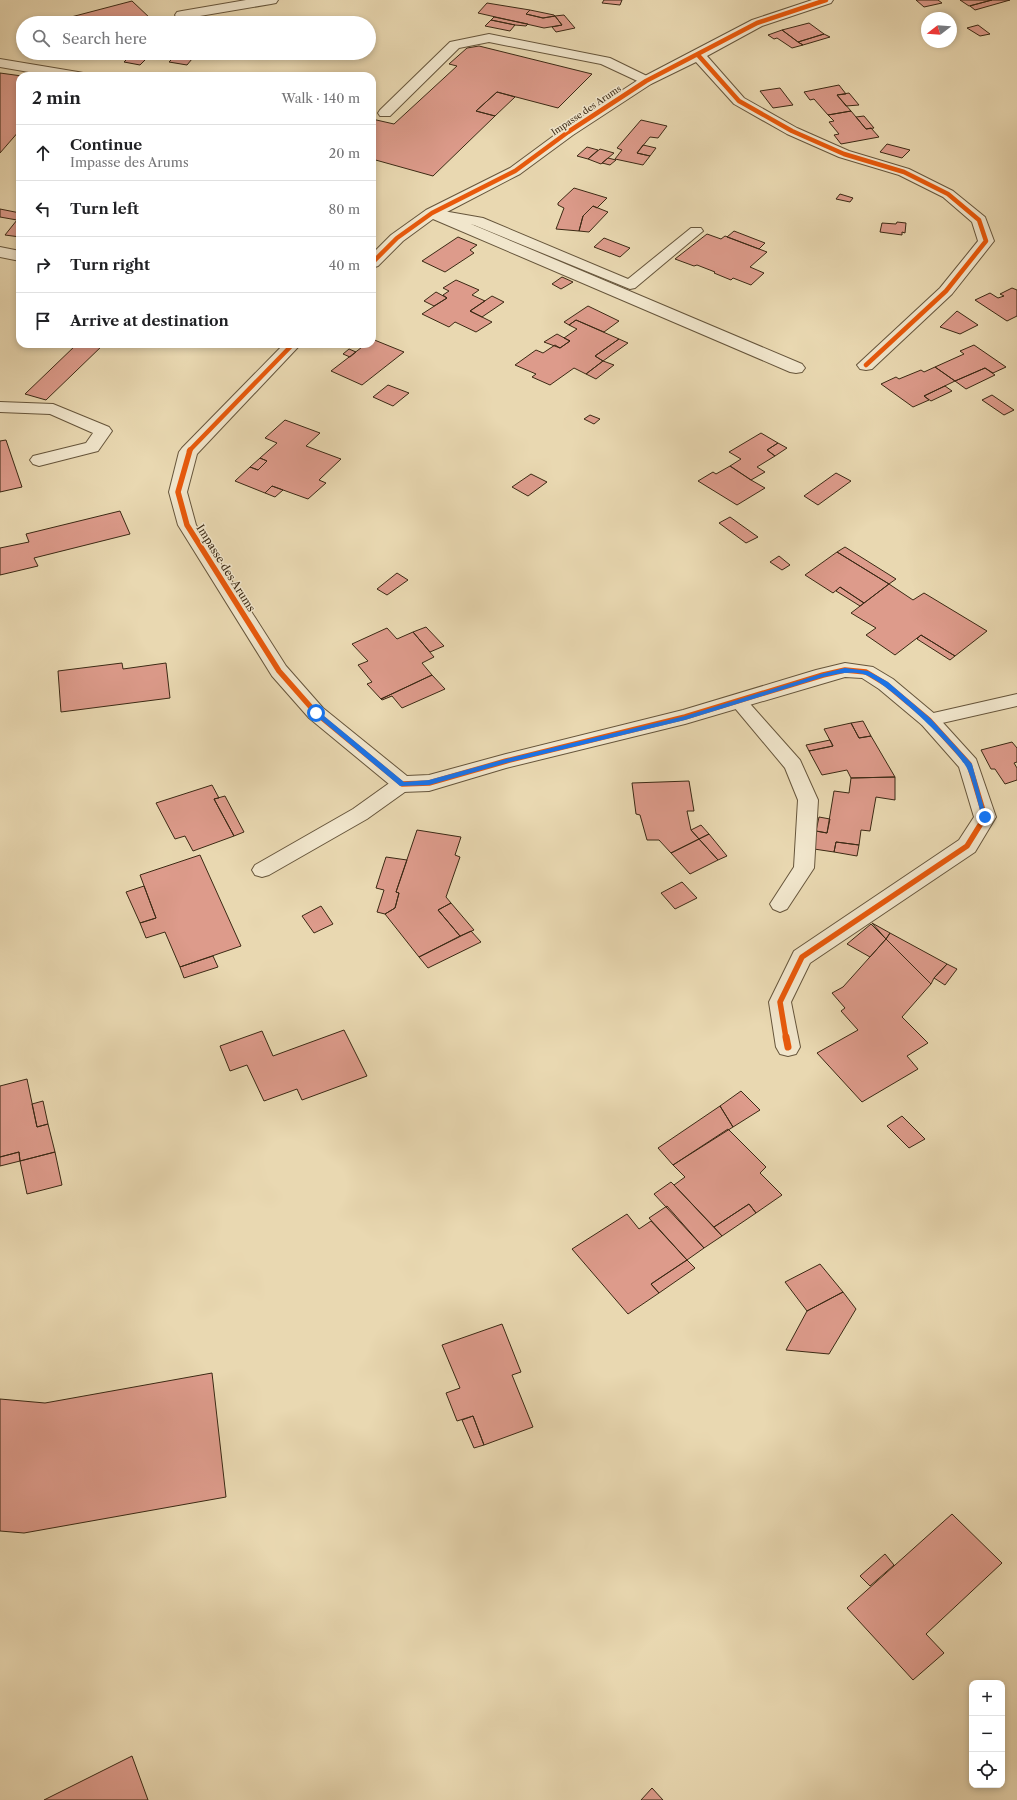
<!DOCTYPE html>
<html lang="en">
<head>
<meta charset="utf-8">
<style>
	:root { --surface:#fff; --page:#f6f6f6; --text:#202124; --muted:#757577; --line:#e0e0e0 }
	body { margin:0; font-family:"Libre Caslon Text",serif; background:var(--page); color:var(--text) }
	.controls { position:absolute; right:12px; bottom:12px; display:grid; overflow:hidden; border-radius:8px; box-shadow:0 2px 6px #0003 }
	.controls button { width:36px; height:36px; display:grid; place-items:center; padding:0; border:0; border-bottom:1px solid var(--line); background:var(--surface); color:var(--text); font:20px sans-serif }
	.compass { position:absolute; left:921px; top:12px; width:36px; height:36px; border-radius:50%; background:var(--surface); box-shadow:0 2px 6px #0003; rotate:253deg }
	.stop { position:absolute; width:12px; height:12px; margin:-9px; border:3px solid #1a73e8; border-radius:50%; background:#fff }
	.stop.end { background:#1a73e8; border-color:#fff; box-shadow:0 1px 4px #0008 }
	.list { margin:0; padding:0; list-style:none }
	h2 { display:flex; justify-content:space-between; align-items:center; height:52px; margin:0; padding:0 16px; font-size:17px }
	h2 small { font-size:13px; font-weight:400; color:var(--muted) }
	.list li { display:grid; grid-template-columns:26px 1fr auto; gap:12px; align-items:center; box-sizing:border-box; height:56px; padding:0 16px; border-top:1px solid var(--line) }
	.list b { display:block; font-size:15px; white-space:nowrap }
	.list p { margin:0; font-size:13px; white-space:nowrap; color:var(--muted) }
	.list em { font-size:13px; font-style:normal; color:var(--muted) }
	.icon { flex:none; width:22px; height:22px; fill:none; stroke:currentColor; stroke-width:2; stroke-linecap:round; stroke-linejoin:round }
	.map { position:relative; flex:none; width:1017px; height:1800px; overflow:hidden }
	.search { position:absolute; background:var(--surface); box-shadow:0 2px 6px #0003; left:16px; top:16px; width:360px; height:44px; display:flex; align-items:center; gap:10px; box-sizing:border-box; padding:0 14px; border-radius:22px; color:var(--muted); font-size:15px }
	.panel { position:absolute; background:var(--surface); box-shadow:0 2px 6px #0003; left:16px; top:72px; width:360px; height:276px; border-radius:12px }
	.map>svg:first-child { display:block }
	.building { fill:#dd9b8b; stroke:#3b2914 }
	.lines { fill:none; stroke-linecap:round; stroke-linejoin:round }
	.lane-casing { stroke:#66553b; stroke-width:2 }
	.street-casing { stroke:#66553b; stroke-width:2 }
	.lane { fill:#f1e6cc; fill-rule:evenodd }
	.street { fill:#f1e6cc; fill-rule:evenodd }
	.cycleway-far2-casing { stroke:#f1e6cc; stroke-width:6 }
	.cycleway-far1-casing { stroke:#f1e6cc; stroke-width:8 }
	.cycleway-casing { stroke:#f1e6cc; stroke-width:10 }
	.cycleway-far2 { stroke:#e8590c; stroke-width:4.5 }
	.cycleway-far1 { stroke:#e8590c; stroke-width:5.5 }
	.cycleway { stroke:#e8590c; stroke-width:7 }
	.route { fill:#1a73e8 }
	.labels { text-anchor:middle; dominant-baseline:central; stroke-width:3; stroke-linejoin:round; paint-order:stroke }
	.far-street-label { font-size:9px; fill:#3b2914; stroke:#f1e6cc }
	.street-label { font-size:11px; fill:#3b2914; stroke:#f1e6cc }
</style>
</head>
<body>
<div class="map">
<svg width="1017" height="1800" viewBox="0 0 1017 1800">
	<rect width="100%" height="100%" fill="#e9d8b1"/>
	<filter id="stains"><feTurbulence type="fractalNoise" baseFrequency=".005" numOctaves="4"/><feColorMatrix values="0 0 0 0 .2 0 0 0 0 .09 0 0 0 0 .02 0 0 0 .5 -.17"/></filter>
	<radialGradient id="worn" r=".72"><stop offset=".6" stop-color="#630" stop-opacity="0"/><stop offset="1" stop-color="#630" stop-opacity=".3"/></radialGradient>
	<path class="building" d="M604,0H622L620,5L602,3Z
		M916,0H938L942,3L924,7Z
		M960,0H992L969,6Z
		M992,0H1010L975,10L970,6Z
		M132,1L151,19L137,23L52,22Z
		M487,3L530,10L526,14L543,18L555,16L562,25L544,28L478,13Z
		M530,10L554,15L555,16L543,18L526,14Z
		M564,15L575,28L556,32L552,27L562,25L555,16Z
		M494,17L528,24L526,26L515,25L491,20Z
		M491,20L515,25L510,31L485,26Z
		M809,23L824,34L798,42L782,30Z
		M978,25L990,34L980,36L967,28Z
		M782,30L798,42L803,45L792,48L777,38L774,39L768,35Z
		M824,34L830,37L803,45L798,42Z
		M479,46L592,74L558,108L497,92L476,111L495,116L433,176L372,159V119L394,124L457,66L449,64L467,48Z
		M133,53H152L140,65L124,62Z
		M167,53H197L187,65L169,62L176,55Z
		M299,53H339L338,56Z
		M0,73L22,76H20V130L0,153Z
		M839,85L846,94L837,95L851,111L828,115L814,99L810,100L804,92Z
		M780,88L793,105L773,108L760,91Z
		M497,92L515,97L495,116L476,111Z
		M849,93L859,105L846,106L837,95Z
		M851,111L866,129L871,128L879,137L841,144L834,135L839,134L829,122L834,121L828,115Z
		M864,116L874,128L866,129L856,117Z
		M641,120L667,126L658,138L650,137L637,153L650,156L643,165L615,159L622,150L617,148Z
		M887,144L910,150L902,158L880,152Z
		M643,145L656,148L650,156L637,153Z
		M587,147L598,150L588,159L577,156Z
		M600,149L614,153L601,164L588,159Z
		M608,158L616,160L610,165L602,163Z
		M574,188L607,198L597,208L593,206L583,216L579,231L556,229L564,208L558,205V203Z
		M840,194L853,198L850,202L836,199Z
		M593,206L608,212L589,232L579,231L583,216Z
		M0,209L20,213V216L17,220L0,217Z
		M20,216V237L5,235L17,220Z
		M897,222L906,223L905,233L902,232V235L880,232L882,223L896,224Z
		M734,231L765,243L759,249L727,237Z
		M707,234L721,239L725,236L767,252L750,267L764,273L751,285L733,278L731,280L714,273L715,272L697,265L694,266L675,259Z
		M458,237L477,245L470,250L474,253L445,272L422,261Z
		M604,238L630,248L620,257L594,247Z
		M562,277L573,282L561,289L552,284Z
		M456,280L479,290L472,295L485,301L470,311L492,322L476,332L455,322L449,327L422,314L447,298L443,295L449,291L443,288Z
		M1012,288L1017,290V316L1007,321L975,300L990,293L998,298L1004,296L1000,294Z
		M436,292L447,298L434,306L424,301Z
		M492,296L504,302L482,317L470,311Z
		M588,306L619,321L604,332L576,320L569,325L564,322Z
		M957,311L978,325L960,334L940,327Z
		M576,320L619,339L595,356L603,361L586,374L574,368L550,385L532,377L536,374L515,365L536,350L543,353L555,345L560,348L570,341L564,338L577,329L569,325Z
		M557,334L570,341L560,348L544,342Z
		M372,339L404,352L362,385L331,371L366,344H372Z
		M619,339L628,343L603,361L595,356Z
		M77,344H104L46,400L25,394Z
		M974,345L1006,367L993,373L985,368L955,381L935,367L964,354L960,351Z
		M349,349L356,352L350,357L343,354Z
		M603,361L614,365L596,379L586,374Z
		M935,367L955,381L924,396L929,400L913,407L881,384L896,377L899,379L921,370L924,372Z
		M985,368L995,375L966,389L955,381Z
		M388,385L409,393L393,406L373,397Z
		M945,386L952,391L931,401L924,396Z
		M992,395L1014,410L1004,415L982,400Z
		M590,415L600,419L594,424L584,419Z
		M285,420L320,433L306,446L341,459L319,480L326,483L308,499L272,486L265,493L235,481L250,467L258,470L267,461L260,458L277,443L265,438Z
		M761,433L778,443L767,450L775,456L757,467L765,472L751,480L730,466L741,459L729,452Z
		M6,440L22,487L0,492V441Z
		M778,443L787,448L775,456L767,450Z
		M260,458L267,461L258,470L250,467Z
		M730,466L751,480L765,488L737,505L698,481L713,472L716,474Z
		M836,473L851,481L818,505L804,496Z
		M531,474L547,482L528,496L512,487Z
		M272,486L283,490L275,497L265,493Z
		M120,511L130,534L34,558L38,566L0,575V548L29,542L26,534Z
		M730,517L758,537L746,543L719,523Z
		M845,547L896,579L889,584L837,552Z
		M837,552L889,584L864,603L840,587L833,593L805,575Z
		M779,556L790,565L782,570L770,562Z
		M397,573L408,580L387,595L377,589Z
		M889,584L913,600L924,593L987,631L955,656L921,635L895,655L866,635L876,628L851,613Z
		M840,587L864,603L860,606L836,591Z
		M426,627L444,646L430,652L413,632Z
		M387,628L397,639L413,632L434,657L422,663L432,675L381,699L367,684L372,682L358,665L368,661L352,644Z
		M921,635L955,656L950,660L917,639Z
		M122,663L123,669L166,663L170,698L61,712L58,671Z
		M432,675L445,689L402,708L392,696L382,700L381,699Z
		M863,721L871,736L859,738L851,723Z
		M851,723L859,738L871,736L895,777L851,778L847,770L822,775L809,751L833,746L824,729Z
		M830,740L833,746L809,751L806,745Z
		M1012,742L1017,748V762L1014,763L1017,768V780L1005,784L995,769H991L981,750Z
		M895,777V800L876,797L870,831L861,830L859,845L836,842L834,852L814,849L816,831L827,833L834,791L849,793L851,778Z
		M689,781L694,811H687L691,830L699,839L671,853L659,840H647L640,815L636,814L632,783Z
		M212,785L219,798L214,799L234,836L193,851L185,836L175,839L156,803Z
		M225,796L244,832L234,836L214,799Z
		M819,817L830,819L827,833L816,831Z
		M701,825L709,834L699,839L691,830Z
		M417,830L461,837L455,855L460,857L446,897L451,903L438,910L460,936L419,957L385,914L395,908L399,893L396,892Z
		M709,834L727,856L718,860L699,839Z
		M699,839L718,860L690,874L671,853Z
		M836,842L859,845L857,856L834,852Z
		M200,855L241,946L180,967L165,932L146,938L140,923L156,918L140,875Z
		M386,857L407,860L396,892L399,893L395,908L385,914L377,912L384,890L376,888Z
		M682,882L697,898L675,909L661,893Z
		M144,886L156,918L140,923L126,892Z
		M451,903L474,930L460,936L438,910Z
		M321,906L333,924L314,933L302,916Z
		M872,923L890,933L886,939Z
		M871,924L886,939L870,957L847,944Z
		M471,931L481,942L428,968L419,957Z
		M890,933L947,964L934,978L931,984L886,939Z
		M886,939L931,984L902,1017L928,1043L907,1056L918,1069L862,1102L817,1053L858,1030L841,1011L845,1008L832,993L843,987Z
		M213,956L218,967L184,978L180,967Z
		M947,964L957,969L945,985L934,978Z
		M344,1030L367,1076L302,1100L297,1089L264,1101L247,1065L230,1071L220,1046L262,1031L273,1056Z
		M27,1079L37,1127L48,1124L55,1152L20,1161L19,1152L0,1157V1086Z
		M741,1091L760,1110L733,1127L720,1106Z
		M43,1101L48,1124L37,1127L32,1104Z
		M720,1106L733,1127L673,1165L658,1148Z
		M902,1116L925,1139L909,1148L887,1126Z
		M728,1129L766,1167L760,1173L782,1195L756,1213L749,1204L714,1227L674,1185L685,1177L673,1165Z
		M19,1152L20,1161L0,1166V1157Z
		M55,1152L62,1185L27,1194L20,1161Z
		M671,1182L674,1185L722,1236L704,1248L654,1194Z
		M749,1204L756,1213L722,1236L714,1227Z
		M667,1206L704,1248L687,1260L649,1218Z
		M627,1214L639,1229L651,1221L687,1260L651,1284L659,1293L628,1314L572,1249Z
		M687,1260L695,1268L659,1293L651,1284Z
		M820,1264L843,1292L807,1311L785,1282Z
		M843,1292L856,1309L829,1354L786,1350L807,1311Z
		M502,1324L521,1372L512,1375L533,1427L484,1445L473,1416L457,1421L446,1393L460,1388L442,1345Z
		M212,1373L226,1497L24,1533L0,1531V1399L45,1403Z
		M473,1416L484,1445L474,1448L462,1420Z
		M952,1514L1002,1563L926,1634L944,1653L913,1680L847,1608Z
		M885,1554L894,1565L870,1586L860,1576Z
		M132,1756L148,1800H44Z
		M652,1788L663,1800H641Z"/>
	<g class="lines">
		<defs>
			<path id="lane" d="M489,34L610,58L651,78L653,81L651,84L646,85L601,64L489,42L459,48L390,116H380L378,113L380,110L450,42Z
				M432,209L483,218L628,279L691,228H701L703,231L635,288L630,289L474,225L427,216L425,213L427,210Z
				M1017,694V706L929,726L922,725L920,720L922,715L929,714Z
				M738,695L744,697L800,760L818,800L814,868L787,909L780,912L773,909L770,904L794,867L798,800L785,768L729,701L732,697Z
				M402,777L409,779L412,784L409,789L367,819L269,875L262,877L255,875L252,870L255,865L353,809L395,779Z"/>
			<path id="street" d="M246,0H278L276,3L271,4L182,19L177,18L175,15L177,12L182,11Z
				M812,0H833L831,3L762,26L707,56L744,98L797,128L849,151L909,169L953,191L985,217L994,241L952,294L872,369L866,370L860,369L857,365L940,288L978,241L972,222L943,197L899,175L839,157L787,134L734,104L696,62L651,84L573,135L520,174L445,213L802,364L805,368L802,372L796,373L790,372L433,219L403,241L378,266L372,268V254L391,235L426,210L510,168L563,129L641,78L752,20Z
				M0,59L78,72L83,73L85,76H52L0,67Z
				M0,247L20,251V261L0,257Z
				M284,344H301L197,454L187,492L196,525L286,666L323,708L407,776L429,775L506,754L683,710L816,670L845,663L873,667L893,679L936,715L976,759L996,817L975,852L810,963L791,1002L800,1047L796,1054L788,1056L780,1054L776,1047L769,1002L794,951L959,840L974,817L959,767L922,725L879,689L862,678L845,677L685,724L506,768L429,791L402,792L395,789L309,718L272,676L178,525L169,492L179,452L182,448Z
				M0,402L53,404L109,427L112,431L98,451L39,466L33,464L30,460L33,456L86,443L93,433L50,414L0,412Z"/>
		</defs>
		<use href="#lane" class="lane-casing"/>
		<use href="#street" class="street-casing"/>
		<use href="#lane" class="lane"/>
		<use href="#street" class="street"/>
		<defs>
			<path id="cycleway-far2" d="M698,55L739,101L792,131L844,154L904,172L948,194L979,220L986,241L946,291L866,365
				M372,263L397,238L432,213L515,171L568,132L646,81L757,23L826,0
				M189,451L293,344"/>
			<path id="cycleway-far1" d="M190,450L178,492L187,525L279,671L316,713L402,784L429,783L506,761L685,717L823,675L845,670L866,672L886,684L929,720L969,764L985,817L967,846L802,957L780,1002L786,1038"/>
			<path id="cycleway" d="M786,1037L788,1047"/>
		</defs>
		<use href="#cycleway-far2" class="cycleway-far2-casing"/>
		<use href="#cycleway-far1" class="cycleway-far1-casing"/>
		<use href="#cycleway" class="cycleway-casing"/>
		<use href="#cycleway-far2" class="cycleway-far2"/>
		<use href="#cycleway-far1" class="cycleway-far1"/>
		<use href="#cycleway" class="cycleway"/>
	</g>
	<path class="route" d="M845,668L868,671L888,682L931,719L972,764L987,819L982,817C978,804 972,775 965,765C953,745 884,679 863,674C849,671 837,674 823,677L685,720L506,763L429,785L400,786L313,713L318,711L404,782L429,780L506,759L685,716L821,674Z"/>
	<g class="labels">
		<g class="far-street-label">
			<text transform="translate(586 110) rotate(-34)">Impasse des Arums</text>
		</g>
		<g class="street-label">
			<text transform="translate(226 568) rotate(58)">Impasse des Arums</text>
		</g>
	</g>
	<rect width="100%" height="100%" filter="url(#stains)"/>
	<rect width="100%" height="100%" fill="url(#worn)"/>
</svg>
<div class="controls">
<button>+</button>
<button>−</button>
<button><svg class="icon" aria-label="locate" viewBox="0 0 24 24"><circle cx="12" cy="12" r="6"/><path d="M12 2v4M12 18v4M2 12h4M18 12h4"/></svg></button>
</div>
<svg class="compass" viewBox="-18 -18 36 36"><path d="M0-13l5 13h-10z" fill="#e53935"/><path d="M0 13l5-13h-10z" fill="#757577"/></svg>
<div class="stop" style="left:316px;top:713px"></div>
<div class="stop end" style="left:985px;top:817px"></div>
<div class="search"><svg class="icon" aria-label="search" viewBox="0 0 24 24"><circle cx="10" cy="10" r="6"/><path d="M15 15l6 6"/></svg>Search here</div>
<section class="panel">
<h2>2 min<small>Walk · 140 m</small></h2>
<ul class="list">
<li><svg class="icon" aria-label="ahead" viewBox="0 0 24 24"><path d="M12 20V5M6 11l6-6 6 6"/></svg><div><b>Continue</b><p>Impasse des Arums</p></div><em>20 m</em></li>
<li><svg class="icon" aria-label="left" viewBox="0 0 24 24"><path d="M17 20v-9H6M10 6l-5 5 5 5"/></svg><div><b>Turn left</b></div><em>80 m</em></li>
<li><svg class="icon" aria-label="right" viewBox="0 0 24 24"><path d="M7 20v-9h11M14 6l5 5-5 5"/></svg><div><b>Turn right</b></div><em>40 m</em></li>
<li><svg class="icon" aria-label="arrive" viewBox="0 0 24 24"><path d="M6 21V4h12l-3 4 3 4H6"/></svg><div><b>Arrive at destination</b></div></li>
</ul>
</section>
</div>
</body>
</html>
